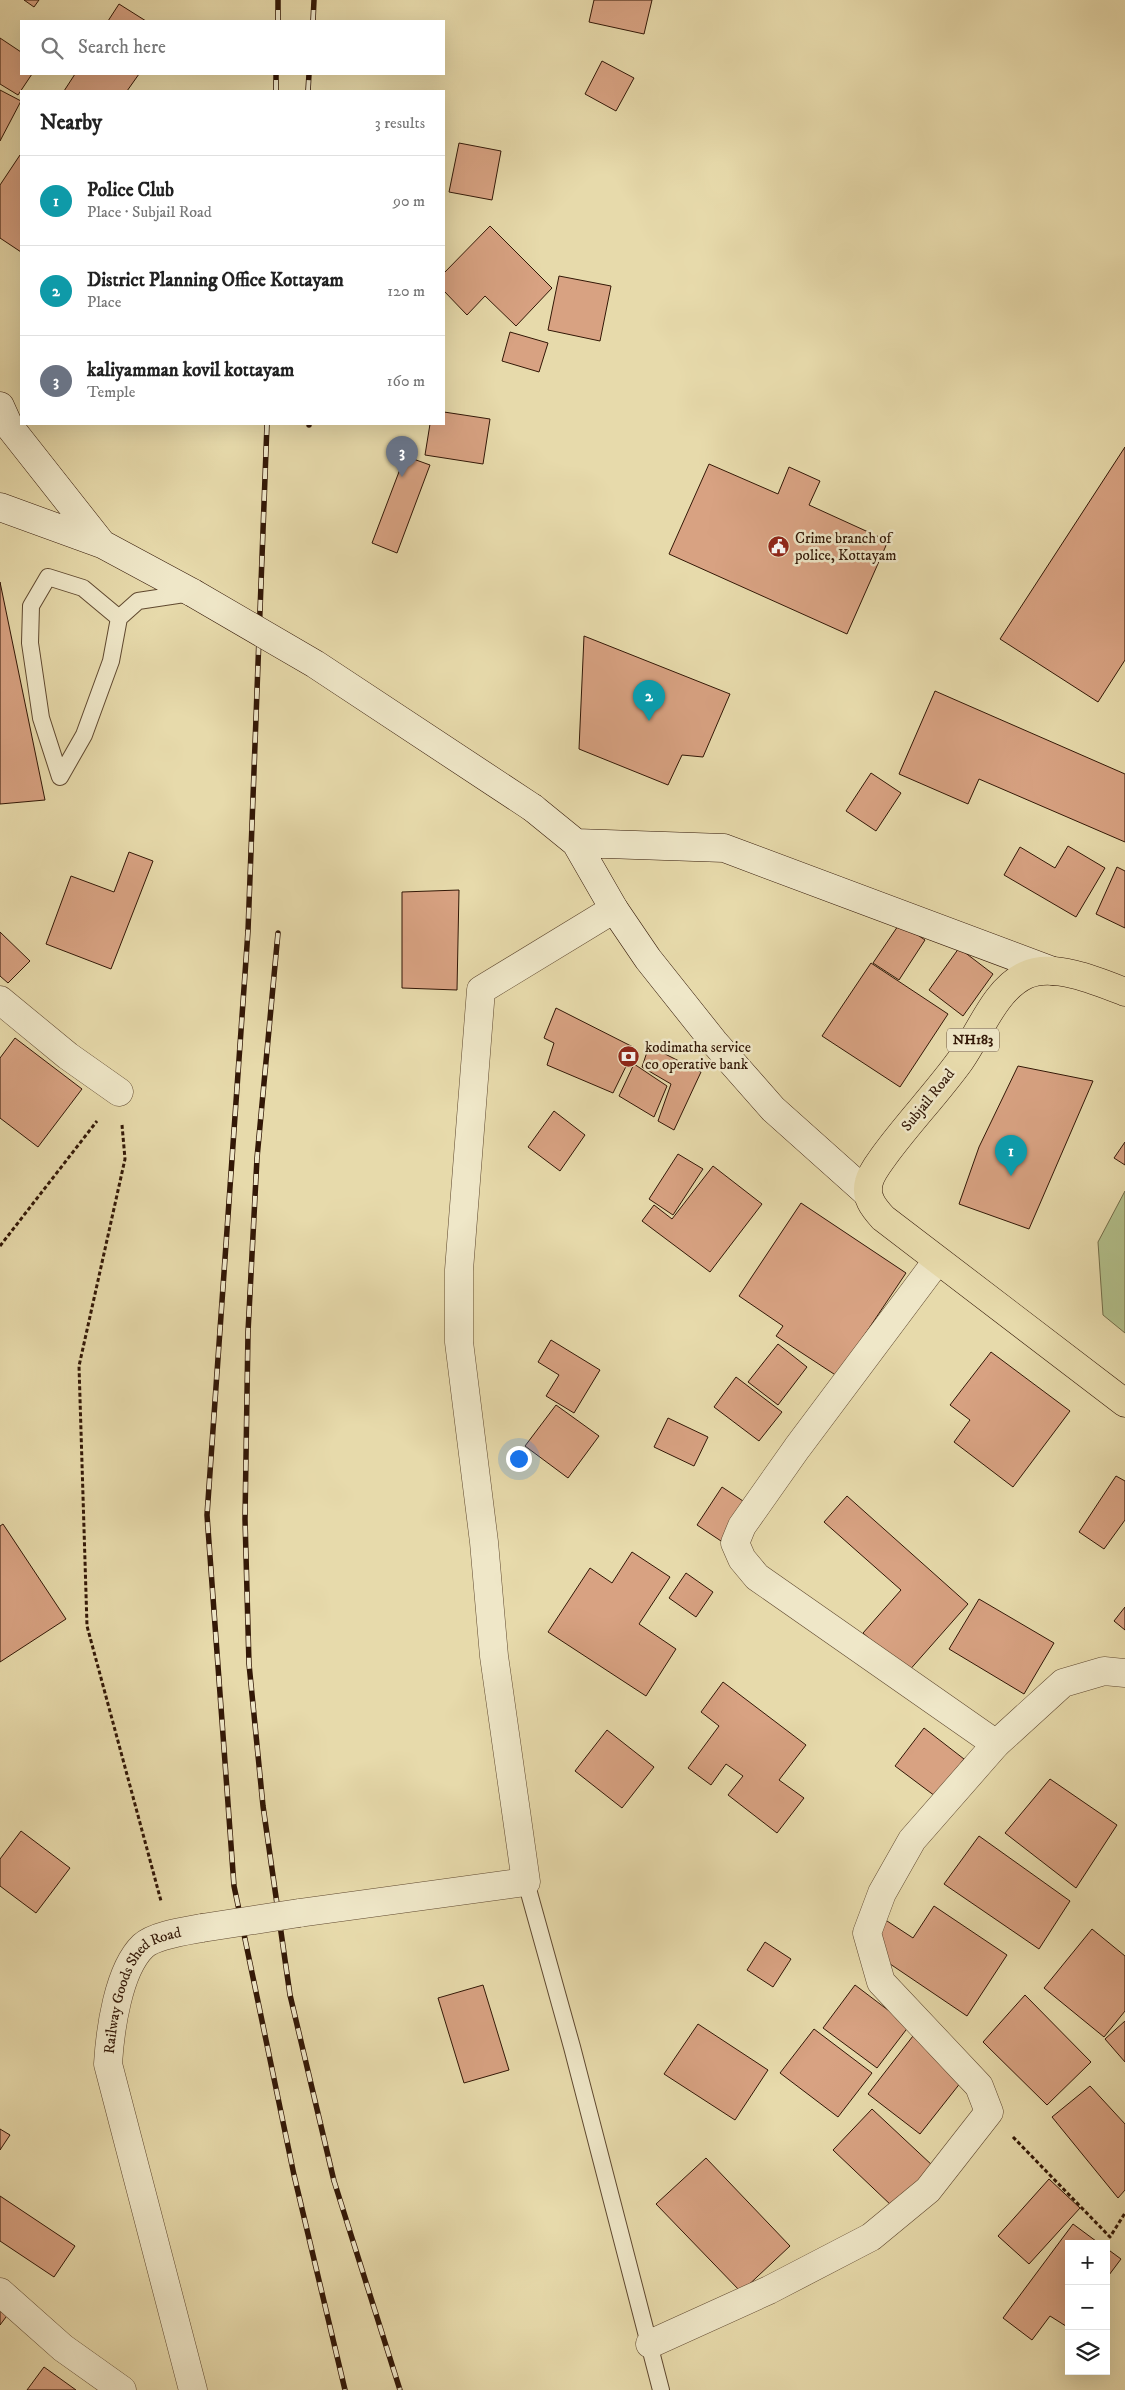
<!DOCTYPE html>
<html lang="en">
<head>
<meta charset="utf-8">
<style>
	:root { --surface:#fff; --page:#f6f6f6; --text:#222; --muted:#767676; --line:#e0e0e0; --accent:#8f2418 }
	body { margin:0; font-family:"IM FELL DW Pica",serif; background:var(--page); color:var(--text) }
	.controls { position:absolute; right:15px; bottom:15px; display:grid; overflow:hidden; border-radius:0px; box-shadow:0 5px 20px #0002 }
	.controls button { width:45px; height:45px; display:grid; place-items:center; padding:0; border:0; border-bottom:1px solid var(--line); background:var(--surface); color:var(--text); font:25px sans-serif }
	.you { position:absolute; left:518px; top:1458px; width:18px; height:18px; margin:-12px; border:4px solid #fff; border-radius:50%; background:#1a73e8; box-shadow:0 0 0 8px #1a73e833 }
	.badge { display:grid; place-items:center; width:32px; height:32px; border-radius:50%; background:var(--accent); color:#fff; font-size:16px; font-weight:700 }
	.pin { position:absolute; translate:-50% -41px; filter:drop-shadow(0 1px 2px #0008) }
	.pin::after { content:''; position:absolute; top:26px; width:18px; height:15px; background:inherit; clip-path:polygon(0 0,100% 0,50% 100%) }
	.list { margin:0; padding:0; list-style:none }
	h2 { display:flex; justify-content:space-between; align-items:center; height:65px; margin:0; padding:0 20px; font-size:21px }
	h2 small { font-size:16px; font-weight:400; color:var(--muted) }
	.list li { display:grid; grid-template-columns:32px 1fr auto; gap:15px; align-items:center; box-sizing:border-box; height:90px; padding:0 20px; border-top:1px solid var(--line) }
	.list b { display:block; font-size:19px; white-space:nowrap }
	.list p { margin:0; font-size:16px; white-space:nowrap; color:var(--muted) }
	.list em { font-size:16px; font-style:normal; color:var(--muted) }
	.icon { flex:none; width:28px; height:28px; fill:none; stroke:currentColor; stroke-width:2; stroke-linecap:round; stroke-linejoin:round }
	.map { position:relative; flex:none; width:1125px; height:2390px; overflow:hidden }
	.search { position:absolute; background:var(--surface); box-shadow:0 5px 20px #0002; left:20px; top:20px; width:425px; height:55px; display:flex; align-items:center; gap:12px; box-sizing:border-box; padding:0 18px; border-radius:0px; color:var(--muted); font-size:19px }
	.panel { position:absolute; background:var(--surface); box-shadow:0 5px 20px #0002; left:20px; top:90px; width:425px; height:335px; border-radius:0px }
	.map>svg:first-child { display:block }
	.green { fill:#b2c08b; stroke:#726c48 }
	.building { fill:#d8a282; stroke:#321706 }
	.lines { fill:none; stroke-linecap:round; stroke-linejoin:round }
	.lane-casing { stroke:#5f482f; stroke-width:18 }
	.street-casing { stroke:#5f482f; stroke-width:29 }
	.secondary-casing { stroke:#321706; stroke-width:29 }
	.highway-casing { stroke:#321706; stroke-width:29 }
	.path { stroke:#321706; stroke-width:3; stroke-dasharray:4 2.5; stroke-linecap:butt }
	.lane { stroke:#efe7c8; stroke-width:16 }
	.street { stroke:#efe7c8; stroke-width:28 }
	.secondary { stroke:#efe7c8; stroke-width:28 }
	.highway { stroke:#e7daab; stroke-width:28 }
	.rail-casing { stroke:#321706; stroke-width:5.5 }
	.rail { stroke:#efe7c8; stroke-width:4; stroke-dasharray:11; stroke-linecap:butt }
	.street-bridge-casing { stroke:#5f482f; stroke-width:29; stroke-linecap:butt }
	.secondary-bridge-casing { stroke:#321706; stroke-width:29; stroke-linecap:butt }
	.street-bridge { stroke:#efe7c8; stroke-width:28 }
	.secondary-bridge { stroke:#efe7c8; stroke-width:28 }
	.labels { text-anchor:middle; dominant-baseline:central; stroke-width:5; stroke-linejoin:round; paint-order:stroke }
	.shield { fill:#efe7c8; stroke:#6b5540; stroke-width:1 }
	.shield-label { font-size:14px; font-weight:bold; fill:#321706 }
	.poi-label { font-size:15px; fill:#321706; stroke:#efe7c8; text-anchor:start }
	.street-label { font-size:15px; fill:#321706; stroke:#efe7c8 }
</style>
</head>
<body>
<div class="map">
<svg width="1125" height="2390" viewBox="0 0 1125 2390">
	<rect width="100%" height="100%" fill="#e7daab"/>
	<filter id="stains"><feTurbulence type="fractalNoise" baseFrequency=".004" numOctaves="4"/><feColorMatrix values="0 0 0 0 .2 0 0 0 0 .09 0 0 0 0 .02 0 0 0 .5 -.17"/></filter>
	<radialGradient id="worn" r=".72"><stop offset=".6" stop-color="#630" stop-opacity="0"/><stop offset="1" stop-color="#630" stop-opacity=".3"/></radialGradient>
	<path class="green" d="M1125,1191V1333L1103,1315L1098,1242Z"/>
	<path class="building" d="M24,0H39L34,7Z
		M594,0H652L644,34L589,22Z
		M119,4L146,21H108Z
		M0,38L21,52V74H32L18,95L0,84Z
		M602,61L634,78L616,111L585,94Z
		M75,74H139L127,91H64Z
		M0,90L21,101L0,141Z
		M459,143L501,151L492,200L449,192Z
		M20,155L21,156V252L0,238V185Z
		M490,226L552,288L516,326L485,296L467,315L444,291V273Z
		M559,276L611,286L600,341L548,330Z
		M510,332L548,343L539,372L502,361Z
		M444,412L490,419L483,464L425,455L430,424H444Z
		M1125,447V660L1098,702L1000,639Z
		M405,456L430,465L397,553L372,543Z
		M709,464L778,494L789,467L820,481L809,505L888,541L847,634L669,554Z
		M0,582L45,800L0,804Z
		M584,636L730,694L703,757L682,755L668,785L579,749Z
		M935,691L1125,774V842L979,779L968,804L899,774Z
		M871,773L901,793L876,831L846,811Z
		M1068,846L1105,868L1076,917L1004,875L1020,847L1055,868Z
		M129,852L153,861L111,969L46,944L71,876L114,892Z
		M1117,867L1125,871V928L1096,914Z
		M459,890L457,990L402,988V892Z
		M900,923L925,940L899,980L873,963Z
		M0,932L30,961L8,983L0,976Z
		M959,948L993,974L963,1016L929,990Z
		M871,963L948,1014L900,1087L822,1036Z
		M556,1008L635,1048L613,1093L547,1065L554,1043L544,1038Z
		M15,1038L82,1089L38,1147L0,1118V1058Z
		M649,1046L701,1072L674,1130L658,1121L671,1084L642,1067Z
		M634,1064L667,1086L654,1117L619,1096Z
		M1018,1066L1093,1081L1029,1229L959,1204L979,1147Z
		M554,1111L585,1135L560,1171L528,1147Z
		M1125,1142V1165L1114,1158Z
		M678,1154L703,1169L673,1215L649,1199Z
		M713,1166L762,1204L710,1272L642,1221L654,1205L672,1219Z
		M801,1203L906,1273L837,1376L776,1336L783,1326L739,1296Z
		M551,1340L600,1370L574,1413L546,1396L559,1375L538,1362Z
		M778,1344L807,1367L778,1405L748,1382Z
		M991,1352L1070,1411L1013,1487L954,1442L970,1420L950,1405Z
		M736,1377L782,1412L759,1441L714,1407Z
		M556,1405L599,1436L568,1478L525,1446Z
		M668,1418L708,1437L694,1466L654,1447Z
		M1116,1476L1125,1481V1520L1104,1549L1079,1532Z
		M722,1487L746,1503L721,1541L697,1525Z
		M847,1496L968,1604L907,1673L863,1633L901,1590L824,1522Z
		M3,1524L66,1619L0,1662V1526Z
		M632,1552L670,1577L639,1624L676,1649L646,1696L548,1632L590,1568L612,1583Z
		M686,1573L713,1592L696,1617L669,1598Z
		M979,1599L1054,1643L1024,1694L949,1649Z
		M1125,1607V1630L1114,1621Z
		M723,1682L806,1745L779,1780L804,1798L777,1833L728,1795L743,1776L726,1764L711,1785L688,1768L719,1726L701,1712Z
		M924,1728L964,1759L935,1796L895,1766Z
		M607,1730L654,1767L622,1808L575,1771Z
		M1050,1779L1117,1825L1076,1888L1005,1833Z
		M21,1831L70,1868L36,1913L0,1886V1859Z
		M979,1836L1070,1901L1039,1949L944,1884Z
		M934,1906L1007,1955L967,2016L865,1947L884,1919L913,1938Z
		M1092,1929L1125,1956V2011L1104,2037L1044,1988Z
		M765,1942L791,1959L773,1987L747,1970Z
		M483,1985L509,2070L464,2083L438,1998Z
		M855,1985L909,2026L877,2068L823,2028Z
		M1025,1995L1091,2062L1047,2105L983,2042Z
		M1125,2021V2062L1105,2039Z
		M698,2024L768,2070L735,2120L664,2074Z
		M814,2029L872,2073L838,2117L780,2073Z
		M913,2036L965,2077L920,2134L868,2094Z
		M1090,2086L1125,2124V2190L1118,2198L1052,2117Z
		M872,2109L933,2166L893,2207L833,2150Z
		M0,2129L10,2135L0,2150Z
		M706,2158L790,2246L741,2292L656,2204Z
		M1049,2179L1080,2208L1029,2264L998,2236Z
		M0,2196L75,2246L54,2277L0,2241Z
		M1073,2224L1100,2244H1069V2328L1050,2316L1032,2340L1003,2318Z
		M1106,2248L1121,2259L1106,2279Z
		M0,2306L9,2313L0,2325Z
		M44,2367L76,2390H27Z"/>
	<g class="lines">
		<defs>
			<path id="lane" d="M119,618L83,588L48,577L31,606L30,643L41,718L60,777L84,735L111,661L119,618L138,601L191,593
				M526,1882L572,2047L661,2390"/>
			<g id="street">
				<path d="M0,1000L68,1056L119,1092"/>
				<path d="M937,1261L797,1448L742,1526L735,1543L742,1559L757,1577L996,1744"/>
				<path d="M299,1913L526,1882L494,1656L484,1542L459,1342V1270L481,990L614,909"/>
				<path d="M0,2292L63,2348L122,2390"/>
				<path d="M650,2344L769,2290L871,2237L928,2190L989,2112L979,2086L881,1982L867,1933L882,1893L912,1840L996,1744L1063,1683L1104,1671L1125,1673"/>
				<path id="s1" d="M193,2390L108,2064C110,2031 118,1970 143,1946C155,1935 186,1931 202,1928"/>
			</g>
			<path id="secondary" d="M0,406L9,426L102,544L193,593
				M0,507L102,544
				M533,808L576,843L614,909L648,959L714,1042L773,1109L867,1193
				M576,843L724,848L1053,971"/>
			<path id="highway" d="M1125,992C1100,982 1053,962 1026,975C994,990 980,1033 960,1061C936,1094 908,1123 884,1156C879,1163 871,1173 869,1182C865,1197 873,1207 883,1218L1125,1403"/>
		</defs>
		<use href="#lane" class="lane-casing"/>
		<use href="#street" class="street-casing"/>
		<use href="#secondary" class="secondary-casing"/>
		<use href="#highway" class="highway-casing"/>
		<path class="path" d="M122,1125L125,1159L79,1366L87,1626L161,1901
			M0,1246L97,1121
			M1013,2137L1110,2237L1125,2213"/>
		<use href="#lane" class="lane"/>
		<use href="#street" class="street"/>
		<use href="#secondary" class="secondary"/>
		<use href="#highway" class="highway"/>
		<defs>
			<path id="rail" d="M278,21V0
				M313,21L314,0
				M276,91V74
				M308,91L309,74
				M267,424L248,931L207,1515L234,1886L294,2175L345,2390
				M309,424V425
				M278,933L257,1158L248,1332L245,1519L249,1664L263,1806L290,1995L334,2181L400,2390"/>
		</defs>
		<use href="#rail" class="rail-casing"/>
		<use href="#rail" class="rail"/>
		<defs>
			<path id="street-bridge" d="M202,1928L299,1913"/>
			<path id="secondary-bridge" d="M193,593L315,664L533,808"/>
		</defs>
		<use href="#street-bridge" class="street-bridge-casing"/>
		<use href="#secondary-bridge" class="secondary-bridge-casing"/>
		<use href="#street-bridge" class="street-bridge"/>
		<use href="#secondary-bridge" class="secondary-bridge"/>
	</g>
	<defs>
		<symbol id="civic-disc" viewBox="-11 -11 22 22"><circle r="9.5" fill="#8f2418" stroke="#efe7c8"/><path d="M-.6-6.5H3V-4.5H.6V-3L4-1V1h2V6H-6V1h2V-1L-.6-3ZM-1.2 2.5V6h2.4V2.5Z" fill="#fff"/></symbol>
		<symbol id="bank-disc" viewBox="-11 -11 22 22"><circle r="9.5" fill="#8f2418" stroke="#efe7c8"/><path d="M-6-4H6V4H-6ZM0-2.3a2.3 2.3 0 1 0 0 4.6a2.3 2.3 0 1 0 0-4.6Z" fill="#fff"/></symbol>
	</defs>
	<g fill-rule="evenodd">
		<use href="#civic-disc" x="766" y="534" width="25" height="25"/>
		<use href="#bank-disc" x="616" y="1044" width="25" height="25"/>
	</g>
	<g class="labels">
		<rect class="shield" x="947" y="1028.5" width="52" height="23" rx="4"/>
		<g class="shield-label">
			<text x="973" y="1040">NH183</text>
		</g>
		<g class="poi-label">
			<text x="795" y="538">Crime branch of<tspan x="795" dy="17">police, Kottayam</tspan></text>
			<text x="645" y="1047">kodimatha service<tspan x="645" dy="17">co operative bank</tspan></text>
		</g>
		<g class="street-label">
			<text transform="translate(928 1100) rotate(-51)">Subjail Road</text>
			<text stroke="none"><textPath href="#s1" startOffset="425">Railway Goods Shed Road</textPath></text>
		</g>
	</g>
	<rect width="100%" height="100%" filter="url(#stains)"/>
	<rect width="100%" height="100%" fill="url(#worn)"/>
</svg>
<div class="controls">
<button>+</button>
<button>−</button>
<button><svg class="icon" aria-label="layers" viewBox="0 0 24 24"><path d="M12 4l9 5-9 5-9-5zM3 14l9 5 9-5"/></svg></button>
</div>
<div class="you"></div>
<div class="pin badge" style="left:1011px;top:1176px;background:#0f9aa8">1</div>
<div class="pin badge" style="left:649px;top:721px;background:#0f9aa8">2</div>
<div class="pin badge" style="left:402px;top:477px;background:#6b7280">3</div>
<div class="search"><svg class="icon" aria-label="search" viewBox="0 0 24 24"><circle cx="10" cy="10" r="6"/><path d="M15 15l6 6"/></svg>Search here</div>
<section class="panel">
<h2>Nearby<small>3 results</small></h2>
<ul class="list">
<li><span class="badge" style="background:#0f9aa8">1</span><div><b>Police Club</b><p>Place · Subjail Road</p></div><em>90 m</em></li>
<li><span class="badge" style="background:#0f9aa8">2</span><div><b>District Planning Office Kottayam</b><p>Place</p></div><em>120 m</em></li>
<li><span class="badge" style="background:#6b7280">3</span><div><b>kaliyamman kovil kottayam</b><p>Temple</p></div><em>160 m</em></li>
</ul>
</section>
</div>
</body>
</html>
